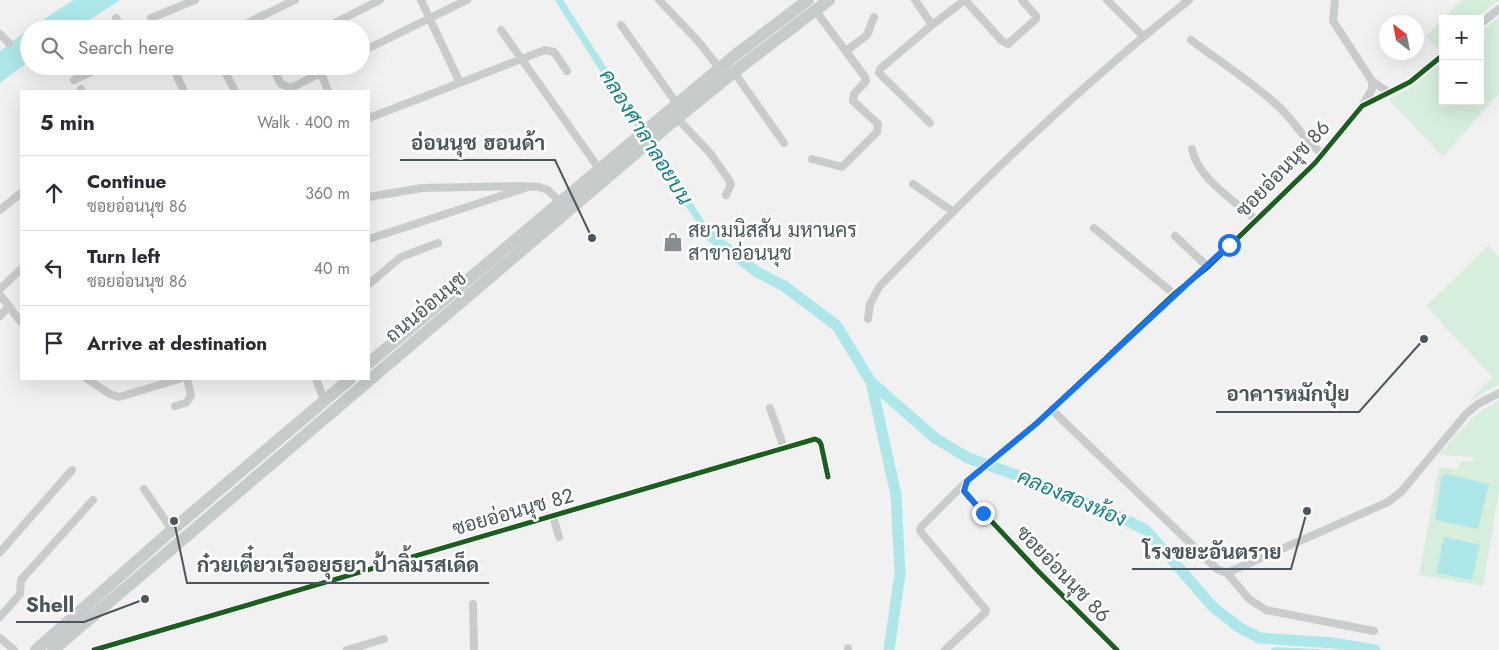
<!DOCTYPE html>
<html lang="en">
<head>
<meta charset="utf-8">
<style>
	:root { --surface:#fff; --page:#f7f7f7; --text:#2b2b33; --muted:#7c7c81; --line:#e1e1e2 }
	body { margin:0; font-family:Jost,Sarabun,sans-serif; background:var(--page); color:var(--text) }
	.controls { position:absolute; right:15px; top:15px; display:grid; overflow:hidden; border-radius:0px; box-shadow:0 5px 20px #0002 }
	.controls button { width:45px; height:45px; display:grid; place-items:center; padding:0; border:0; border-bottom:1px solid var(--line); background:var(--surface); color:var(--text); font:25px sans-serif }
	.compass { position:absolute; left:1379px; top:15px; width:45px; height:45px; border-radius:50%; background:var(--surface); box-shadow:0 5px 20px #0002; rotate:328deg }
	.stop { position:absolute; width:15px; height:15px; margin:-11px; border:4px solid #1a73e8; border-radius:50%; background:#fff }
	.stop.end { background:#1a73e8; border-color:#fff; box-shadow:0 1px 5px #0008 }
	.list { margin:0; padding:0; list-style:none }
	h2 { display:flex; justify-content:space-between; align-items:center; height:65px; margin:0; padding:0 20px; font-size:21px }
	h2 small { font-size:16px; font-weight:400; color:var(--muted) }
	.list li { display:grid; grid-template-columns:32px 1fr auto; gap:15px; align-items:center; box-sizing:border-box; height:75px; padding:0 20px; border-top:1px solid var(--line) }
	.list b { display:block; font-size:19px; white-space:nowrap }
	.list p { margin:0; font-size:16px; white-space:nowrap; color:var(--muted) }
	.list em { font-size:16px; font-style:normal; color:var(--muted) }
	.icon { flex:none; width:28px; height:28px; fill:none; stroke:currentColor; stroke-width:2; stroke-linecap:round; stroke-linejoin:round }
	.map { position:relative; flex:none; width:1499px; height:650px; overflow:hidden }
	.search { position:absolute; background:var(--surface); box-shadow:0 5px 20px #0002; left:20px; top:20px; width:350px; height:55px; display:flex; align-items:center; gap:12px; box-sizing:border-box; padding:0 18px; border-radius:28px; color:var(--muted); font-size:19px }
	.panel { position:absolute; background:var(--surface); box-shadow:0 5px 20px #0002; left:20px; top:90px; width:350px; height:290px; border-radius:0px }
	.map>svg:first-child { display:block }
	.green { fill:#d7eedc }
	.water { fill:#aee7e9 }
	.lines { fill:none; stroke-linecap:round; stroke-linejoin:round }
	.canal { stroke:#aee7e9; stroke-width:7 }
	.river { stroke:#aee7e9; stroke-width:11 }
	.minor { stroke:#c9cccd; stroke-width:8 }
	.primary { stroke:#c6cbcc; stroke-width:12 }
	.cycleway-casing { stroke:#fff; stroke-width:8 }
	.cycleway { stroke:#1b5e20; stroke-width:5 }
	.route { stroke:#1a73e8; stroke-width:6 }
	.labels { text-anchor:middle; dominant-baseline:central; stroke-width:5; stroke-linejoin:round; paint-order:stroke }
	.street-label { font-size:20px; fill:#49575c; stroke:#fff }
	.poi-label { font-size:20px; fill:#49575c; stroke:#fff; text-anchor:start }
	.water-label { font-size:21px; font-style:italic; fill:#158185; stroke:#fff }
	.leader { fill:none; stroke:#49575c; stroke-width:2 }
	.callout-dot { fill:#49575c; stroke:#fff; stroke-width:2 }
	.callout-label { font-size:21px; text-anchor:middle; font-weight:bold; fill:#49575c; stroke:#fff; stroke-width:5; stroke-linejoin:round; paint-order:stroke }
</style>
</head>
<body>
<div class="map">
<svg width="1499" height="650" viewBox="0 0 1499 650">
	<rect width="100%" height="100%" fill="#f1f1f1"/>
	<path class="green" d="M1461,0H1499L1475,19H1443Z
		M1499,17V93L1443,157L1389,99L1407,90L1443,62V101H1480V32Z
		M1443,19V45L1437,49L1426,36Z
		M1489,245L1499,258V384L1468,402L1492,377L1426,306Z
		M1499,400V491L1483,586L1419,575L1439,467L1457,470L1461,461H1474V457L1438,455L1475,415Z"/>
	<path class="water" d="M73,0H120L75,29H29Z
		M29,29V61L0,83V51Z
		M1446,474L1489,484L1478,529L1435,520L1442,475Z
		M1444,537L1480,545L1472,580L1436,573Z
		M1274,647L1337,650H1270Z"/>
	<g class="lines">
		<path class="canal" d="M559,0L708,234"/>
		<path class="river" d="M708,234L757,272L784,286L837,326L871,382L896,495L900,574L889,650
			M871,382L935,438L968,458L1039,483L1122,518L1146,530L1213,607L1240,628L1260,638L1333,643L1375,650"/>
		<path class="minor" d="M421,0L460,83
			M659,0L698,41L720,69
			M915,0L932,25L880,69L879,73L930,123
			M965,0L1002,41L1008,44L1036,19V16L1022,0
			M1107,0L1143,36
			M1335,0L1333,21L1372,81V89L1362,106
			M116,18L122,29
			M151,18L195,0
			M1480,24L1499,9
			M621,25L677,104
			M932,25L965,0
			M235,29L295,0
			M323,29L380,0
			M501,30L600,170
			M0,34L9,43
			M1191,40C1220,62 1251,81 1278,106C1295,121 1304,141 1323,154
			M846,51L867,35L874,17
			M361,52L467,0
			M150,66L154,69L159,66
			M172,66L184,91
			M222,66L235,91
			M272,66L281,84L291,88L334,66
			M734,72L784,143
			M321,73L328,91
			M74,80L104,66
			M1372,81L1388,92
			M81,89L82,91
			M369,118L545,50L554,52L567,71
			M677,118L710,153L729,180L731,184L726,195
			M1192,149C1198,179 1234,200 1256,220
			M812,159L842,167L877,132L878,124L853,101L854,94L866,81L865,77L815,10
			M913,184L952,211
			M369,197L422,188L518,186L539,187L548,190L561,203
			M0,210L21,193
			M1094,228L1174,294
			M1175,236L1208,267
			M369,239L525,188
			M369,284L401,257L438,243
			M0,289L21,269
			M0,295L21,322
			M0,316L9,306
			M868,319L870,304L879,287C977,186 1078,87 1189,0
			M87,379L110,394L119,397L179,379
			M316,379L324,400
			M175,406L186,403L191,396L187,379
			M770,408L784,448
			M1051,409L1217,569L1227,573L1388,502L1401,492L1466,414L1478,404L1499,393
			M144,489L172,530
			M553,516L559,537
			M0,552L72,470
			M1227,573L1249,599L1266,610L1374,631
			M473,604L474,650
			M0,617L20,594L21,580L93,500
			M0,638L14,650
			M94,650L815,439L819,441L821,444L828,477
			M347,650L384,639
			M848,650V648
			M945,650L985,613L986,610L920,531L921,527L966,482
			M1117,650L1038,571L966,494L964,491L967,481L1037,423L1174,294L1208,267L1315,163L1362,106L1410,82L1443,55"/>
		<path class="primary" d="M369,363L734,56L808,0
			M36,650L172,530L350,379
			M53,650L663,130L734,72L829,0"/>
		<defs>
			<path id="cycleway" d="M94,650L815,439L819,441L821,444L828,477
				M1117,650L1038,571L966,494L964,491L967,481L1037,423L1174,294L1208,267L1315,163L1362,106L1410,82L1443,55"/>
		</defs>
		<use href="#cycleway" class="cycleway-casing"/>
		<use href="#cycleway" class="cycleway"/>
	</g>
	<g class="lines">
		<path class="route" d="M983,513L964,491L967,481L1037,423L1229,245"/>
	</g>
	<defs>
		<symbol id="shop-bare" viewBox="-9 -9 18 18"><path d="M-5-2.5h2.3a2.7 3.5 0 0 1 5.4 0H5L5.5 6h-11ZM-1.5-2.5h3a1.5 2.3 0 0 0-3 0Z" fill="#848d90" stroke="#fff" stroke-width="2.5" paint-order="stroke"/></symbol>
	</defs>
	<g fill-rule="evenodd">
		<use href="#shop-bare" x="659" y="228" width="28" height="28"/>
	</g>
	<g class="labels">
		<g class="street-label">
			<text transform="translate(1283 169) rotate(-46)">ซอยอ่อนนุช 86</text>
			<text transform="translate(426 307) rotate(-40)">ถนนอ่อนนุช</text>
			<text transform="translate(513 512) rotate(-16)">ซอยอ่อนนุช 82</text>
			<text transform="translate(1063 574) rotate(46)">ซอยอ่อนนุช 86</text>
		</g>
		<g class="poi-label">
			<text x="688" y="230">สยามนิสสัน มหานคร<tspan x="688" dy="23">สาขาอ่อนนุช</tspan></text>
		</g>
		<g class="water-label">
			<text transform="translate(646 137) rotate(58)">คลองศาลาลอยบน</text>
			<text transform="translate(1072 498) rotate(23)">คลองสองห้อง</text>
		</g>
	</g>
	<path class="leader" d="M592 238L555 160H400M1424 339L1359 412H1216M1307 511L1291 569H1132M174 521L187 583H489M145 599L84 622H16"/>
	<g class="callout-dot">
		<circle cx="592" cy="238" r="5"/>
		<circle cx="1424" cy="339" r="5"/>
		<circle cx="1307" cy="511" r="5"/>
		<circle cx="174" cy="521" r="5"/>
		<circle cx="145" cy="599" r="5"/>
	</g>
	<g class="callout-label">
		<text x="478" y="150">อ่อนนุช ฮอนด้า</text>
		<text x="1288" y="401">อาคารหมักปุ๋ย</text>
		<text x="1212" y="559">โรงขยะอันตราย</text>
		<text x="338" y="572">ก๋วยเตี๋ยวเรืออยุธยา ป้าลิ้มรสเด็ด</text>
		<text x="50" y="612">Shell</text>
	</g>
</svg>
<div class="controls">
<button>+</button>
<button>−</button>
</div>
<svg class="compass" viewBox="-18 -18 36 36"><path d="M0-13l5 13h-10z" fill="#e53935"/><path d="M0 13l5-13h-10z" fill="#7c7c81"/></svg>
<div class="stop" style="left:1229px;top:245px"></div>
<div class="stop end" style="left:983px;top:513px"></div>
<div class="search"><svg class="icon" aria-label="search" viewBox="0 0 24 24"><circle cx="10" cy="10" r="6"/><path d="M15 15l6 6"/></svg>Search here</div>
<section class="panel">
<h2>5 min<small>Walk · 400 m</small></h2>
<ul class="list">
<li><svg class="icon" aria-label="ahead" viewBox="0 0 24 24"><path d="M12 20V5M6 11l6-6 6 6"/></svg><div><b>Continue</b><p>ซอยอ่อนนุช 86</p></div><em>360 m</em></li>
<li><svg class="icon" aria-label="left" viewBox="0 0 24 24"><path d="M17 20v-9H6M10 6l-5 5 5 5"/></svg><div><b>Turn left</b><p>ซอยอ่อนนุช 86</p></div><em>40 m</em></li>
<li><svg class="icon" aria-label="arrive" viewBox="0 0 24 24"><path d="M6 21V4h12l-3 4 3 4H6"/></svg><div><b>Arrive at destination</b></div></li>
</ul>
</section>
</div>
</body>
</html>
